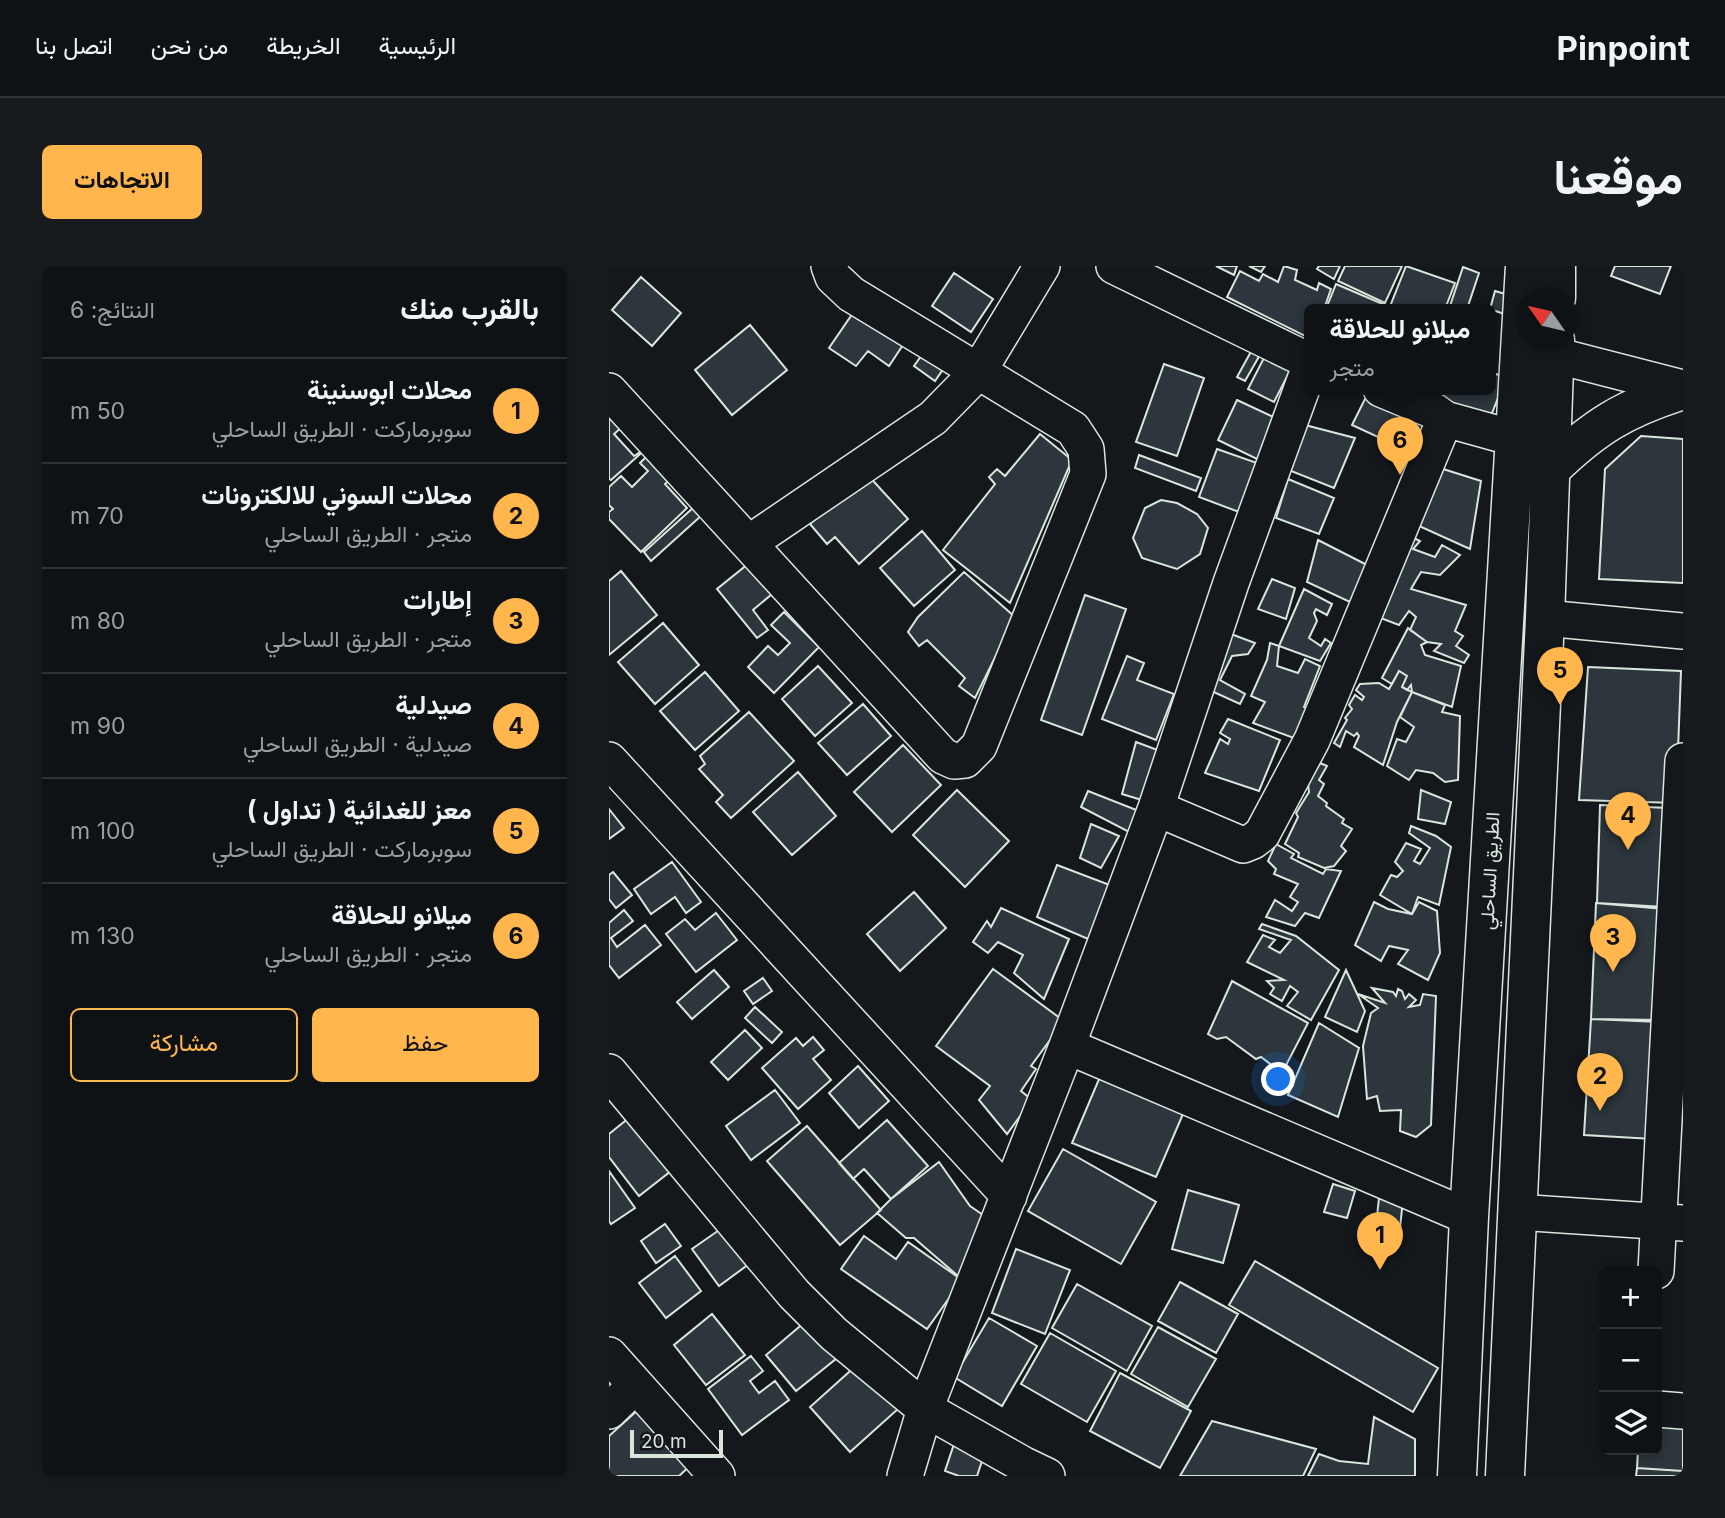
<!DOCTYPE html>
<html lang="ar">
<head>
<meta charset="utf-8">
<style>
	:root { --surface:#0f1215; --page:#181b1e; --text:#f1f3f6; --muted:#9b9ea0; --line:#2f3234; --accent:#ffb74d }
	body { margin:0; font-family:Inter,Vazirmatn,sans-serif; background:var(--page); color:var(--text); direction:rtl }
	.controls { position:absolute; right:21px; bottom:21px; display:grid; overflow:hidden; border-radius:10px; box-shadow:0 4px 10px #0003 }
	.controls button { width:63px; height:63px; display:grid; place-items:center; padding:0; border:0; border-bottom:2px solid var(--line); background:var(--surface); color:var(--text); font:35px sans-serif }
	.compass { position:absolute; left:906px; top:21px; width:63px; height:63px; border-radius:50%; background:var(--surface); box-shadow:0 4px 10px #0003; rotate:304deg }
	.scale { position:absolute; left:21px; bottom:18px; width:93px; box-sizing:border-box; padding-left:7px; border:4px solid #d8e6dc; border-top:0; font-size:19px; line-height:24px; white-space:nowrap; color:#d8e6dc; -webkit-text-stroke:5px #14181c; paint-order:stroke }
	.you { position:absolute; left:670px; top:814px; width:24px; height:24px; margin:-18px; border:5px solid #fff; border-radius:50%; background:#1a73e8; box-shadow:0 0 0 10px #1a73e833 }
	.badge { display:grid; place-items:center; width:46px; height:46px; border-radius:50%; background:var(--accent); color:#111; font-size:23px; font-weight:700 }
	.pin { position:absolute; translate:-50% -58px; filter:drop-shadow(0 2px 4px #0008) }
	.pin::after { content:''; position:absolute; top:37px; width:24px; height:21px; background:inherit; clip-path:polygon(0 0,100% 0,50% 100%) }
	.popup { position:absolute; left:695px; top:38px; width:192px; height:91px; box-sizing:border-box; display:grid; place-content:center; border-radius:10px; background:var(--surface); filter:drop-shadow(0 2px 5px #0005); font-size:23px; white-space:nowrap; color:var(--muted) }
	.popup b { font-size:26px; color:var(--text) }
	.popup::after { content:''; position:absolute; left:50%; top:100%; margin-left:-14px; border:14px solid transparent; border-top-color:var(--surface) }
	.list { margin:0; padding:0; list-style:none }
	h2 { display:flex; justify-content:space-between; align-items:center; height:91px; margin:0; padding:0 28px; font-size:30px }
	h2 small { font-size:23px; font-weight:400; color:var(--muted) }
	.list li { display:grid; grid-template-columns:46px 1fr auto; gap:21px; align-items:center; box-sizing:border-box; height:105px; padding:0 28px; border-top:2px solid var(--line) }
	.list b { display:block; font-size:26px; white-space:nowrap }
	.list p { margin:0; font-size:23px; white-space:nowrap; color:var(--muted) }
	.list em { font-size:23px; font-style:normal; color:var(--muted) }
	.actions { display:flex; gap:14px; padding:21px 28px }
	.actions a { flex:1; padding:16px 0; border:2px solid var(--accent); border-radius:10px; text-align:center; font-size:24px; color:var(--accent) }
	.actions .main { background:var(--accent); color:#111 }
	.icon { flex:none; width:38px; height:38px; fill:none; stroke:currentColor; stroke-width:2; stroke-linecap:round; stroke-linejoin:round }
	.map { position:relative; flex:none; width:1074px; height:1210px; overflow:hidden; direction:ltr; border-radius:10px }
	header { display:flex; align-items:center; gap:42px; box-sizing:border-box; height:98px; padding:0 35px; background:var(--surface); border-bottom:2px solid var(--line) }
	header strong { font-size:33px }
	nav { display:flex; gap:38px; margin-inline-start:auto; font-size:24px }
	.intro { display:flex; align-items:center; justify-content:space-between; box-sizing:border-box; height:168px; padding:0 42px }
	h1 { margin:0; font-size:49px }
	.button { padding:18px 32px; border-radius:10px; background:var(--accent); color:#111; font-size:24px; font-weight:700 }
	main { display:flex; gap:42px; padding:0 42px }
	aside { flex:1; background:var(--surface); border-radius:10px; box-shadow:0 4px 10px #0003 }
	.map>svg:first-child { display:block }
	.building { fill:#2c363c; stroke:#d8e6dc; stroke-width:2 }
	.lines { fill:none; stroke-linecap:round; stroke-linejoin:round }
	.minor-casing { stroke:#d8e6dc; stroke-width:38 }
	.highway-casing { stroke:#d8e6dc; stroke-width:41 }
	.minor { stroke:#14181c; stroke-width:35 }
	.highway { stroke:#14181c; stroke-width:38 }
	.labels { text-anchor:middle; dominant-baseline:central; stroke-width:5; stroke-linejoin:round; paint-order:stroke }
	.street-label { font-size:19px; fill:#d8e6dc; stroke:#14181c }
</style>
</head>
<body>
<header>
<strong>Pinpoint</strong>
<nav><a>الرئيسية</a><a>الخريطة</a><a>من نحن</a><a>اتصل بنا</a></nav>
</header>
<div class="intro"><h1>موقعنا</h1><a class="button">الاتجاهات</a></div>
<main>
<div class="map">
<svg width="1074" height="1210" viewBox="0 0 1074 1210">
	<rect width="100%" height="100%" fill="#14181c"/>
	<path class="building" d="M607,0H628L625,9Z
		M640,0H656L652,6Z
		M675,0L688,4L686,14L708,24L710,17L722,23L715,43H700V72L618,31L631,5L650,15L654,8L669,16Z
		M710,0H731L725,13L708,3Z
		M736,0H793L776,37L729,15Z
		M797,0L846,17L836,43H780Z
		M1006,0H1062L1051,28L1002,10Z
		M854,1L870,7L858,43H840Z
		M345,7L384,33L362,66L323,40Z
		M32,11L72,47L43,80L3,44Z
		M727,18L776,39L774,43H717Z
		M886,25L900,29L895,48L881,43Z
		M246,44L300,70L280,100L259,85L247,100L220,82Z
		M141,59L178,104L123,149L86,104Z
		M320,79L341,93L326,115L305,100Z
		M644,82L652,87L636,115L628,111Z
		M659,84L685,97L665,136L639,123Z
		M555,98L595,112L568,190L527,176Z
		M882,106L897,112L881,152L831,132L834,123H882Z
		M761,123L825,145L808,189L743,159Z
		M628,134L671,154L652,195L609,174Z
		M0,146L13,161L5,168L25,190L39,181L2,214L0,213Z
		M692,158L746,172L725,222L677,203Z
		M431,168L463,194L401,337L334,284L386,218L380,211L388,203L396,210Z
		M1032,170L1074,173V317L990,313L996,203Z
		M608,183L648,197L630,246L590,231Z
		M42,186L65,210L56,218L78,242L32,286L0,253V246L4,243L0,239V221L12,210L23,221L39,205L31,197Z
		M530,189L592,212L587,225L526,202Z
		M831,202L872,215L861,283L810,260Z
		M257,207L299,253L250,298L226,271L218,278L201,258Z
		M679,213L725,232L710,268L667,252Z
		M552,234L568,237L588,248L599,262L591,288L568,303L533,292L524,272L536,242Z
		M85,241L93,249L42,295L35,286Z
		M313,265L346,304L305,340L271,302Z
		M795,267L811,275L804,283L826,291L833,279L851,289L831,309L812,306L802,323L857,339L846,365L854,370L847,380L860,389L855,397L825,385L832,378L818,376L801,364L807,351L800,345L790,359L761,348Z
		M709,274L760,300L741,336L698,316Z
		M139,298L163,328L144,344L159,364L148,372L108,323Z
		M12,305L48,349L0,389V315Z
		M355,306L406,351L366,432L350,420L356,412L318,374L310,380L299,366L309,351Z
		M663,313L686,322L677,353L649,343Z
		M695,323L723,338L718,349L707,343L705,347L708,355L700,372L712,380L716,373L722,377L711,395L670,380Z
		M476,329L517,343L473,469L432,454Z
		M175,346L210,381L165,427L139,401L159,380L169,389L181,377L162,359Z
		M54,357L90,399L46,438L9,396Z
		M799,362L818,376L812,379L816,389L852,400L843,441L803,426L802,419L798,424L793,421L798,410L790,405L783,418L773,412Z
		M622,368L646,377L639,388L623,390L611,414L636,428L631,438L598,423Z
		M661,377L670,380L668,400L689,407L696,393L711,400L695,441L707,447L693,475L644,457L656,436L642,430L658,394Z
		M518,390L535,397L528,414L565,428L547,474L493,453Z
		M209,400L243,437L206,470L173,433Z
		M979,401L1072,405L1067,537L970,534Z
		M790,405L798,410L793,421L803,426L788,456L774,499L745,481L750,470L748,467L745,470L737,465L731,481L725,477L738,454L736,452L743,443L740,439L746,429L753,434L755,431L747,424L751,418L770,417L780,423Z
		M96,406L130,445L86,484L51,445Z
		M803,426L836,439L833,446L851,450L849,514L836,516L824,507L807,504L800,514L778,500L788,473L797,476L805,461L791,451Z
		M254,438L282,470L238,509L209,477Z
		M140,446L185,495L122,552L107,536L114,529L90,503L96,498L91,490Z
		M619,453L671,474L650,525L596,507L611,473L619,478L621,473L611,467Z
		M527,476L554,486L536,535L513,528Z
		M294,479L332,519L283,566L245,526Z
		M711,497L718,500L710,514L715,518L709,530L718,537L717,540L735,553L733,557L743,563L732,580L737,585L725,600L715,602L689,591L690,587L676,578L689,551L687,547L700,526L699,518Z
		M189,506L227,550L183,589L144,546Z
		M348,524L400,575L356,621L304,569Z
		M812,524L842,536L836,558L809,553Z
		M479,525L530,545L520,566L472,541Z
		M991,539L1059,542L1056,641L988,637Z
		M0,543L15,562L0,573Z
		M482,558L510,570L492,602L471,592Z
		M802,560L827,570L842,581L830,639L809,631L803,648L771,629L782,609L788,611L794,605L786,596L797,577L812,583L805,595L811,598L821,582L800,567Z
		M667,578L685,588L682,592L714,608L717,603L732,605L710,652L696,647L686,660L657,651L666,634L683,645L689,636L681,631L689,618L665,608L667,603L659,595Z
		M63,596L92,636L77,647L66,631L42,648L25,623Z
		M448,599L506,621L479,673L428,651Z
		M4,606L23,629L7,642L0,633V609Z
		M305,626L337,662L291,705L258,668Z
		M765,636L779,643L803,648L810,636L828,645L831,687L819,714L789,698L799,684L780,680L772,695L746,679Z
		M987,637L1055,643L1051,754L982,753Z
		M392,642L460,673L435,733L405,707L414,689L389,676L379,687L364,676L378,655L382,661Z
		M15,644L24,655L2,672L8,681L36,659L52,679L10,712L0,699V657Z
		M107,647L128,674L87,706L57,668L76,653L86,664Z
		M653,658L687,670L730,704L702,754L678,740L689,726L681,720L673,735L661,728L665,722L658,715L675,714L638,696L654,669L666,674L660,681L671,687L682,674L650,663Z
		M384,703L455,755L422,800L427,803L412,825L423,834L398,868L370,834L381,820L327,780Z
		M105,704L120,721L83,753L68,736Z
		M737,704L756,745L748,766L716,751Z
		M154,712L163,725L144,738L135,725Z
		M623,715L699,757L673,807L652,791L647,793L617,771L608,773L599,768Z
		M763,722L784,726L787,730L789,723L793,725L796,733L800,728L807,734L800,741L811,739L814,728L827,730L822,859L807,871L791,865L792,844L771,845L768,830L758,833L754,780L762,747L769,742L749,728L776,737Z
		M146,741L173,766L163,777L136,752Z
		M982,753L1051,756L1044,873L975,869Z
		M710,757L750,782L729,851L679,829Z
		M136,764L153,782L119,814L102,796Z
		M204,771L215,784L204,793L222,814L189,843L153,802L187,772L194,780Z
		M249,800L280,835L250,862L220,827Z
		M493,806L577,841L547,911L463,877Z
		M166,824L191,857L142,894L117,860Z
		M26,847L67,901L30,930L0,891V868Z
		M278,854L319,900L282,933L255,903L244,913L230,897Z
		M198,860L272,944L231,979L158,895Z
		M454,883L547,936L512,998L419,945Z
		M330,896L361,940L377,951L349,1010L305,972H297L268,947L282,933Z
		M0,905L26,942L2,958L0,955Z
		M724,918L746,925L738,952L715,946Z
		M579,924L630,939L614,997L563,983Z
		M770,932L794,934L789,980L765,978Z
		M56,958L72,980L47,997L32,975Z
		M113,962L140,998L110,1020L83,983Z
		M255,970L287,993L299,976L353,1014L318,1063L232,1003Z
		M407,983L461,1004L436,1068L383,1047Z
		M66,990L92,1025L57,1052L30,1017Z
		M646,995L829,1102L804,1146L620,1039Z
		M571,1016L629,1048L607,1087L549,1055Z
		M468,1018L543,1060L518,1105L443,1062Z
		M103,1048L136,1089L97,1119L65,1079Z
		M203,1050L233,1088L187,1125L157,1089Z
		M380,1052L428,1080L393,1140L345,1111Z
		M549,1061L607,1093L579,1141L522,1108Z
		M441,1067L507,1105L478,1156L412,1118Z
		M142,1090L154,1105L141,1115L150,1127L166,1115L180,1134L133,1169L99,1123Z
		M249,1098L289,1143L241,1186L201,1141Z
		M511,1107L582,1145L551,1202L481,1165Z
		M31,1142L82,1199L70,1210H4L0,1205V1170Z
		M765,1151L806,1173V1210H699L710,1188L730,1195L759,1198Z
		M1048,1153L1074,1154V1205L1028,1202L1029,1184H1048Z
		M603,1155L707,1183L694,1210H571Z
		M346,1175L376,1186L368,1210H350L336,1205Z
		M1028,1202L1074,1205V1210H1027Z"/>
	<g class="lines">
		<defs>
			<path id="minor" d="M505,0L700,95
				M918,82L1074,122
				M772,123L825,145L836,153L908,173
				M0,125L334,490L345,495L356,494L370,480L479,208L477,183L464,163L242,28L224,11L220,0
				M140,277L324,152L369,106L433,0
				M936,352L1074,365
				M0,494L400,930
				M547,542L634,579L644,575L653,568L703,474L836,153
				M458,780L860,951
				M0,806L153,990L185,1028L225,1068L316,1143L415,1199L438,1210
				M908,946L1074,957
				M1047,1005L1074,495
				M0,1089L108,1210
				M1048,1143L1074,1145
				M0,1145L26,1120
				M296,1210L316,1143L458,780L547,542L622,317L700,103"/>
			<path id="highway" d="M947,32V0
				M942,203C985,161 1016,142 1074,124
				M848,1210L860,951L916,0
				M896,1210L936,352L946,74"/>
		</defs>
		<use href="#minor" class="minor-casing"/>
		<use href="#highway" class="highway-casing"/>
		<use href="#minor" class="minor"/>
		<use href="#highway" class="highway"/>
	</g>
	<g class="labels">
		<g class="street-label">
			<text transform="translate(881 605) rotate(-87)">الطريق الساحلي</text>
		</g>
	</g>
</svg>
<div class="controls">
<button>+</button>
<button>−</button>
<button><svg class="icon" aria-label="layers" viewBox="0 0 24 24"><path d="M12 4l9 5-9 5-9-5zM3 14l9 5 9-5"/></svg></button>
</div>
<svg class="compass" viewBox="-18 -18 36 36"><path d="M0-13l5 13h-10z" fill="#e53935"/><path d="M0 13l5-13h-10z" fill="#9b9ea0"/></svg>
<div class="scale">20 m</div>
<div class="you"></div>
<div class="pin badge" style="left:771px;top:1004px">1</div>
<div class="pin badge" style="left:991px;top:845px">2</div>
<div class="pin badge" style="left:1004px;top:706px">3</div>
<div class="pin badge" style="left:1019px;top:584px">4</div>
<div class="pin badge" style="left:951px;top:439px">5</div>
<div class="pin badge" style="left:791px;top:209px">6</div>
<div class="popup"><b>ميلانو للحلاقة</b>متجر</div>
</div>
<aside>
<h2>بالقرب منك<small>النتائج: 6</small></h2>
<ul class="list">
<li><span class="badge">1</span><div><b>محلات ابوسنينة</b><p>سوبرماركت · الطريق الساحلي</p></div><em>50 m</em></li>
<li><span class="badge">2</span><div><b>محلات السوني للالكترونات</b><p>متجر · الطريق الساحلي</p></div><em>70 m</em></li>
<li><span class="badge">3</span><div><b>إطارات</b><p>متجر · الطريق الساحلي</p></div><em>80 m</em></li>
<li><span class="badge">4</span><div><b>صيدلية</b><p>صيدلية · الطريق الساحلي</p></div><em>90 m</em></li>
<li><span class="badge">5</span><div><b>معز للغدائية ( تداول )</b><p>سوبرماركت · الطريق الساحلي</p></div><em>100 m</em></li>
<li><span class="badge">6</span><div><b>ميلانو للحلاقة</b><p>متجر · الطريق الساحلي</p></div><em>130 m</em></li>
</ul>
<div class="actions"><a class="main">حفظ</a><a>مشاركة</a></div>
</aside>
</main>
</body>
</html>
